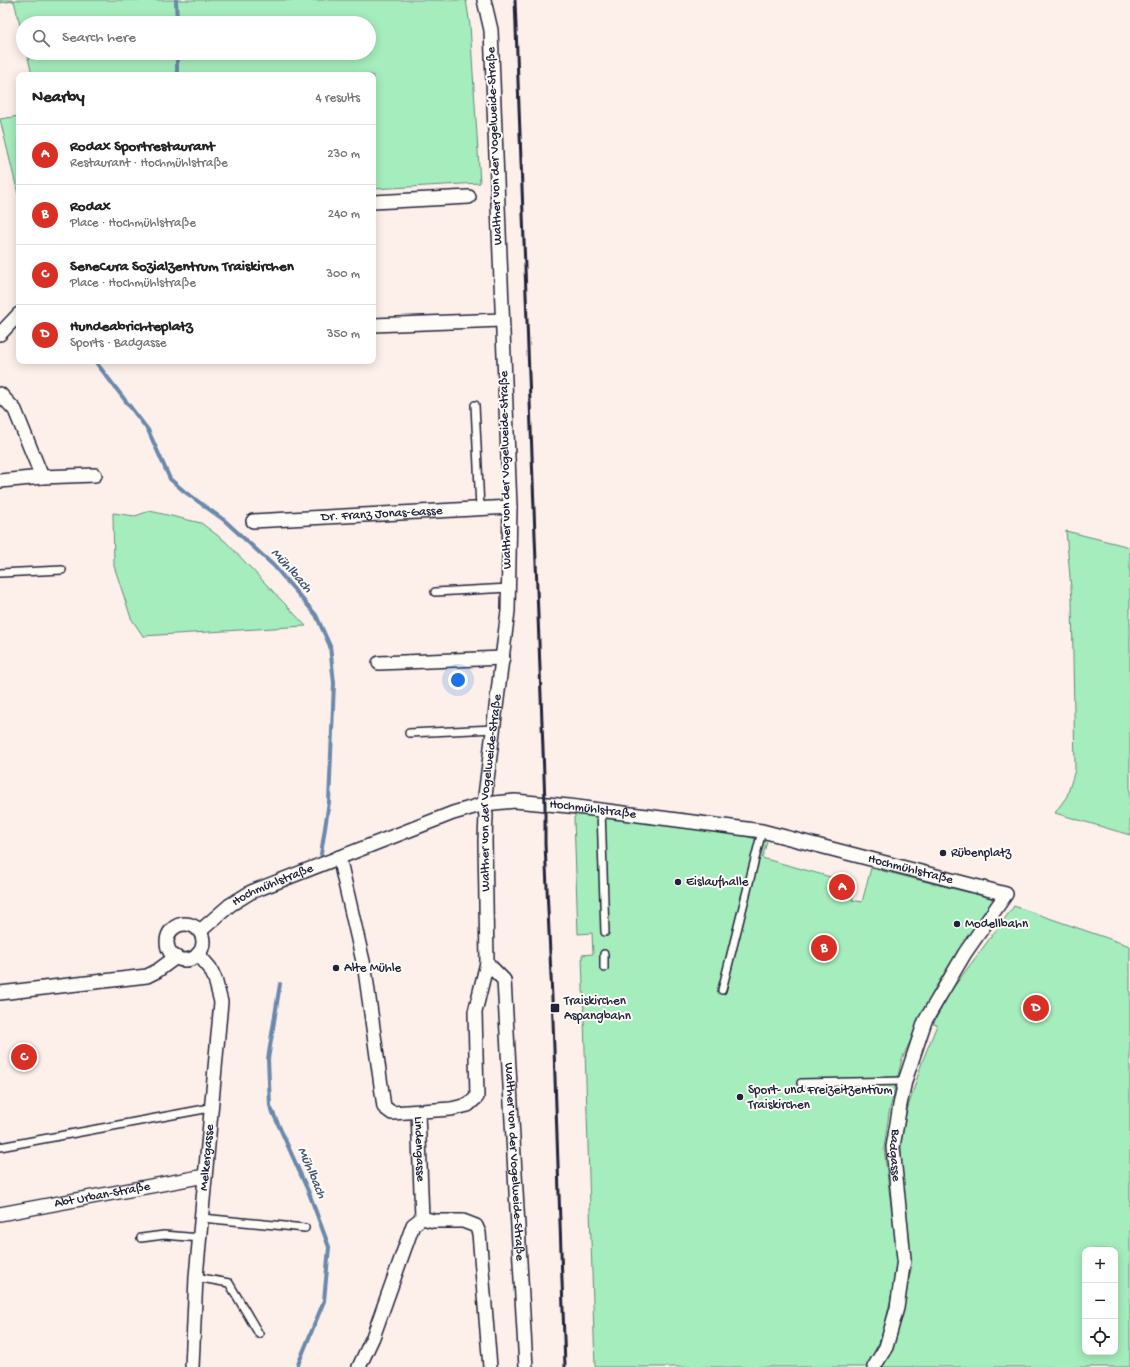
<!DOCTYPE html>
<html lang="en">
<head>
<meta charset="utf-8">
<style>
	:root { --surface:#fff; --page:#f2f2f2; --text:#222; --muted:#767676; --line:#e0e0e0; --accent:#d93025 }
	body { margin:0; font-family:"Gochi Hand",sans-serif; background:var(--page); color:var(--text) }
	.controls { position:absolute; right:12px; bottom:12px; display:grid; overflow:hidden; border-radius:8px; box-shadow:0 2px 10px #0003 }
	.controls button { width:36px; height:36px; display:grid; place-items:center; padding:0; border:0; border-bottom:1px solid var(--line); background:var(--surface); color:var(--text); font:20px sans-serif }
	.you { position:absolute; left:458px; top:680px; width:14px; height:14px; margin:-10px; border:3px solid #fff; border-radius:50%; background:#1a73e8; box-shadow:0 0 0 6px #1a73e833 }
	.badge { display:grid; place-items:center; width:26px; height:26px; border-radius:50%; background:var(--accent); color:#fff; font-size:13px; font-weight:700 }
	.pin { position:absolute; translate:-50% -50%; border:2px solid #fff; box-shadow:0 1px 4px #0006 }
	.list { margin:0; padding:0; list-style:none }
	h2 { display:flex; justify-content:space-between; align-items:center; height:52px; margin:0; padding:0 16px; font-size:17px }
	h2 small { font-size:13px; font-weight:400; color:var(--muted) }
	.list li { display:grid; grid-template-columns:26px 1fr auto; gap:12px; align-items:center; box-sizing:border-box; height:60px; padding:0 16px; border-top:1px solid var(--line) }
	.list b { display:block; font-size:15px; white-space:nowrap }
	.list p { margin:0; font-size:13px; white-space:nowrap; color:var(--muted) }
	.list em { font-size:13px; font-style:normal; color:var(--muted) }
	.icon { flex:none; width:22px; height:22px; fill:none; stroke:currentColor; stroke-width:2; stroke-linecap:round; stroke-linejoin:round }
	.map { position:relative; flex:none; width:1130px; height:1367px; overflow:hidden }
	.search { position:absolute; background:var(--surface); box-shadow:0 2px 10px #0003; left:16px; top:16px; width:360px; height:44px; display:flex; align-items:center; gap:10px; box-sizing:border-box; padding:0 14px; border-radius:22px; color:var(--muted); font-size:15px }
	.panel { position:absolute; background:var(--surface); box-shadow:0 2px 10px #0003; left:16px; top:72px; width:360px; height:292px; border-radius:8px }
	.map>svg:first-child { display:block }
	.green { fill:#a5edbc; stroke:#64887c; fill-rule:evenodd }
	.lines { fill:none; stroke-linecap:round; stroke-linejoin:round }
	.stream { stroke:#6988ab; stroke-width:4 }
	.service-casing { stroke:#22223b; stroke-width:10 }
	.minor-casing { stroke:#22223b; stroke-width:16 }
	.service { stroke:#fdfcf7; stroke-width:7 }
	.minor { stroke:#fdfcf7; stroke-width:13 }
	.rail { stroke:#22223b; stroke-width:3 }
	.poi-dot { fill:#22223b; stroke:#fdfcf7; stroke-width:1.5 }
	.labels { text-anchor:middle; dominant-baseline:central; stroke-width:4; stroke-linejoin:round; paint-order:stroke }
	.street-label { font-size:13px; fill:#22223b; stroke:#fdfcf7 }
	.poi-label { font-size:13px; fill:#22223b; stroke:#fdfcf7; text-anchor:start }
	.water-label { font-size:14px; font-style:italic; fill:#455573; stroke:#fdfcf7 }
</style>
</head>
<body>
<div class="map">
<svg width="1130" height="1367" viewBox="0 0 1130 1367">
	<rect width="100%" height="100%" fill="#fdf0ea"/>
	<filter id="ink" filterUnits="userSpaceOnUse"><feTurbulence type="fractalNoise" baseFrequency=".025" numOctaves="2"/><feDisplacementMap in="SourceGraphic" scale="8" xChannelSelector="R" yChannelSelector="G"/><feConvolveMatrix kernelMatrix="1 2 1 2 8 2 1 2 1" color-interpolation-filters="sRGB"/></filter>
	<g filter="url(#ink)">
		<path class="green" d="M0,0H466L470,25L480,183L373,189V75H32L27,53H369V23H23V38L14,1L0,3Z
			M19,116V198L0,119Z
			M150,511L201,523L225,541L306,626L143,636L131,618L114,566L113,513L135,516Z
			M1066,531L1130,547V835L1055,813L1067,796L1075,770L1072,600Z
			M577,812L597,815L598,820H606V817L732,833L764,841L767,842L762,858L856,884L852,900L862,902L871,868L991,898L994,902L962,945L935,988L902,1059L889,1113L884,1148L898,1263L883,1335L867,1367H595L582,955L593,954L592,933L578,934L574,818Z
			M1014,906L1130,946V1367H880L897,1330L911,1270L901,1159V1130L922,1062L937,1025L933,1024L950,992ZM1085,1250H1115V1352H1085Z"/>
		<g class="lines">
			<path class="stream" d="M176,0L177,23
				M177,75V53
				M95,361L148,430L170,479L185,492L224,520L274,566L316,615L330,646L334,683L329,802L321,854
				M280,984L268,1059L270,1106L309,1193L329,1247L324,1301L297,1367"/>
			<defs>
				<path id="service" d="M475,405L480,508
					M0,573L62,570
					M435,592L509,588
					M409,733L494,729
					M601,810L605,932
					M604,968V954
					M722,990L762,831
					M801,1083L905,1081
					M0,1147L210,1108
					M202,1218L305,1228
					M141,1238L164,1235L200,1238
					M196,1277L229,1283L259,1334"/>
				<g id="minor">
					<path d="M373,202L469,197"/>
					<path d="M373,325L502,320"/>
					<path d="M0,334L19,314"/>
					<path d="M0,394L15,410L42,477"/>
					<path d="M0,481L42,477L95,475"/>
					<path id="s1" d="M253,521L510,507"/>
					<path d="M379,663L503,658"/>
					<path id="s2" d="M339,857L365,970L384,1107L392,1113L451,1109L468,1105L477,1097L475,1012L487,963L485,840L486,815L484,804L508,611L510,507L491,30L484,0"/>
					<circle cx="185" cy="942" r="18"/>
					<path id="s3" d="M200,931L230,905L251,892L453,813L484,804L515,801L569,806L762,831L1006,894L965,953L925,1021L905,1081L900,1105L893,1147L904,1259L897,1308L886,1347L874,1367"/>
					<path id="s4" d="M487,963L504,980L526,1367"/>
					<path d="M0,993L147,976L157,971L176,957"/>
					<path id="s5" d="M418,1112L422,1218"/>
					<path id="s6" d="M0,1214L205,1176"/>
					<path d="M422,1218L434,1221H463L476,1226L479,1233L490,1367"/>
					<path id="s7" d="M192,1367L196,1277L221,1002L215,979L210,968L198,954"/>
					<path d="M359,1367L373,1337L413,1225L422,1218"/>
				</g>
			</defs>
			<use href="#service" class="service-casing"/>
			<use href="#minor" class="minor-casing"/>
			<use href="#service" class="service"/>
			<use href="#minor" class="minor"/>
			<path class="rail" d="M515,0L545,803V844L553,1020L565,1367"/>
		</g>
	</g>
	<g class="poi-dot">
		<circle cx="943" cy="853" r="4"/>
		<circle cx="678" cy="882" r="4"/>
		<circle cx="957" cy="924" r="4"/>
		<circle cx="336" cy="968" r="4"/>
		<rect x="550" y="1003" width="10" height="10" rx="2"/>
		<circle cx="740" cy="1097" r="4"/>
	</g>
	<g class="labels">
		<g class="street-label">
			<text transform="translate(495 146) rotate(-92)">Walther von der Vogelweide-Straße</text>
			<text transform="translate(506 470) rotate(-91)">Walther von der Vogelweide-Straße</text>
			<text stroke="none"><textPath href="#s1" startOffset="129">Dr. Franz Jonas-Gasse</textPath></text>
			<text stroke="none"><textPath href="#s2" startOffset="659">Walther von der Vogelweide-Straße</textPath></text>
			<text stroke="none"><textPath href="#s3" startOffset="423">Hochmühlstraße</textPath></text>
			<text stroke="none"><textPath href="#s3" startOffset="747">Hochmühlstraße</textPath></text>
			<text stroke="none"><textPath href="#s3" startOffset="87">Hochmühlstraße</textPath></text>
			<text stroke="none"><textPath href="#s5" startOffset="37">Lindengasse</textPath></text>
			<text stroke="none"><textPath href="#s3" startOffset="1135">Badgasse</textPath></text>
			<text stroke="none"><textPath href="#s7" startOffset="210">Melkergasse</textPath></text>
			<text stroke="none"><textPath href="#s4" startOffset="206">Walther von der Vogelweide-Straße</textPath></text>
			<text stroke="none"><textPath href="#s6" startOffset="104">Abt Urban-Straße</textPath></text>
		</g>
		<g class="poi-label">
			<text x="951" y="853">Rübenplatz</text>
			<text x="686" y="882">Eislaufhalle</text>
			<text x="965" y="924">Modellbahn</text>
			<text x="344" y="968">Alte Mühle</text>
			<text x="564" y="1001">Traiskirchen<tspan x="564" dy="15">Aspangbahn</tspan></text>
			<text x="748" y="1090">Sport- und Freizeitzentrum<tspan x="748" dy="15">Traiskirchen</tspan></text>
		</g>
		<g class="water-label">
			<text transform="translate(291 571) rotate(48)">Mühlbach</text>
			<text transform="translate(311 1173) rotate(67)">Mühlbach</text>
		</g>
	</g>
</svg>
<div class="controls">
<button>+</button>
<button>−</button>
<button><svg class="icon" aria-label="locate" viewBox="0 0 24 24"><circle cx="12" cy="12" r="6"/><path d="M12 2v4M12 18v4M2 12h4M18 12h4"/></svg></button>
</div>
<div class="you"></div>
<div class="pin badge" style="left:842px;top:887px">A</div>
<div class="pin badge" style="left:824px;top:948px">B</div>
<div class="pin badge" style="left:24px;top:1057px">C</div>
<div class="pin badge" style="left:1036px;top:1008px">D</div>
<div class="search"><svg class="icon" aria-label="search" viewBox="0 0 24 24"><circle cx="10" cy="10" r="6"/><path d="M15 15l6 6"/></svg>Search here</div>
<section class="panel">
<h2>Nearby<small>4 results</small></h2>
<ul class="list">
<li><span class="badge">A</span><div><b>Rodax Sportrestaurant</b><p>Restaurant · Hochmühlstraße</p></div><em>230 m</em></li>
<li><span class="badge">B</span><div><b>Rodax</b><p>Place · Hochmühlstraße</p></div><em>240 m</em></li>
<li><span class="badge">C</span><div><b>SeneCura Sozialzentrum Traiskirchen</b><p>Place · Hochmühlstraße</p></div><em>300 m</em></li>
<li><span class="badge">D</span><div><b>Hundeabrichteplatz</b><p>Sports · Badgasse</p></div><em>350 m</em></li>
</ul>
</section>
</div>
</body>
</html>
